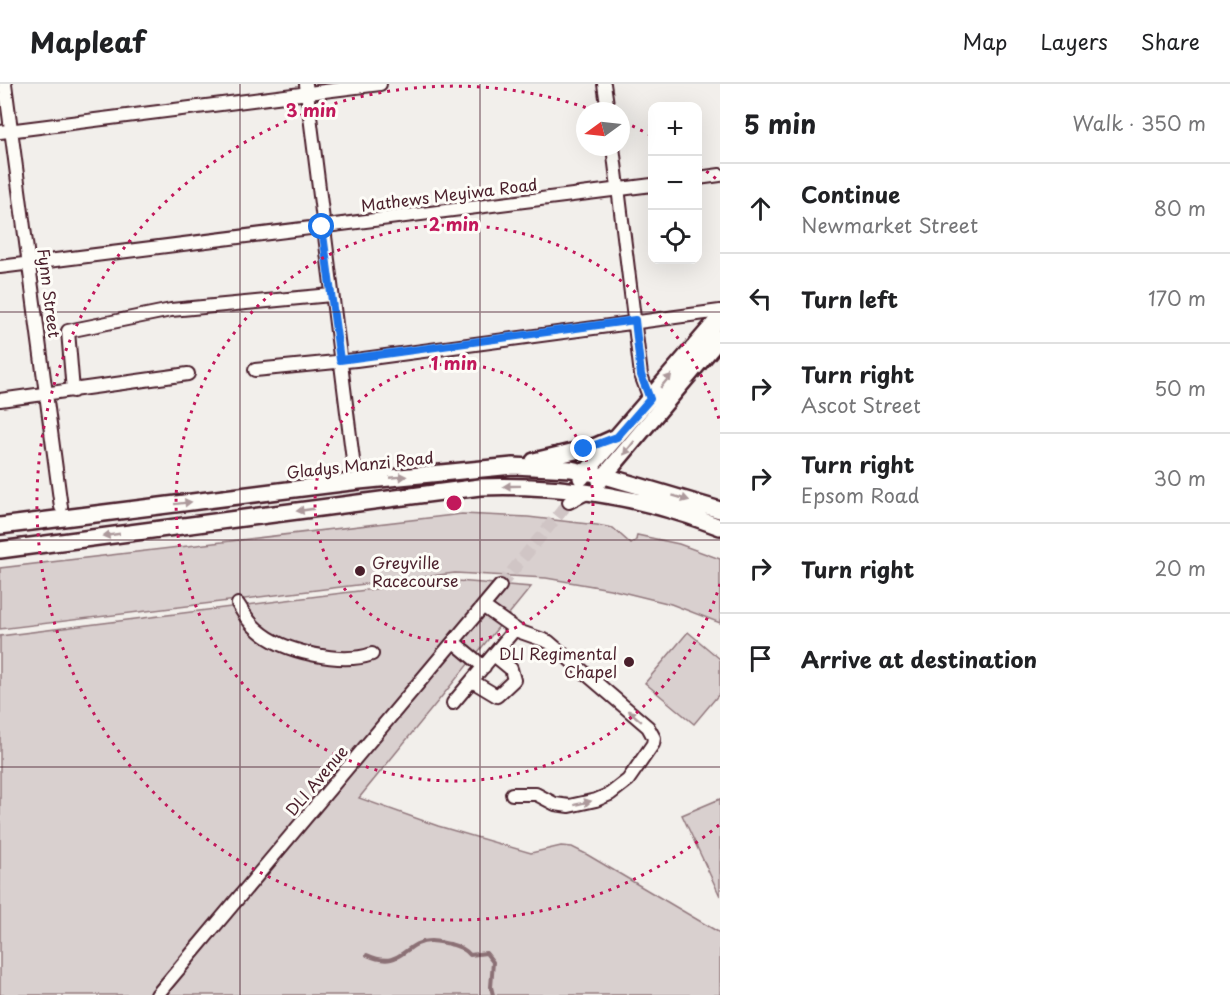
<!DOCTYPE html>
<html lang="en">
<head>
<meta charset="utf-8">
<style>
	:root { --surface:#fff; --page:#f6f6f6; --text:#202124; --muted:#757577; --line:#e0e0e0 }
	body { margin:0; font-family:"Playpen Sans",sans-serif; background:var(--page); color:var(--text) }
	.controls { position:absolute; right:18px; top:18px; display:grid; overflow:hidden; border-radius:12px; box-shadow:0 6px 24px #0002 }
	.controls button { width:54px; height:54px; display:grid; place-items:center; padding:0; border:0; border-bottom:2px solid var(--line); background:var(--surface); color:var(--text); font:30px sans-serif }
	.compass { position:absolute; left:576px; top:18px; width:54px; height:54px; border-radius:50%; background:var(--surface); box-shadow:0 6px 24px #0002; rotate:255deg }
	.stop { position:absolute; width:18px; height:18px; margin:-14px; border:4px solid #1a73e8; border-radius:50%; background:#fff }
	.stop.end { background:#1a73e8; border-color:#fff; box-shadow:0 2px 6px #0008 }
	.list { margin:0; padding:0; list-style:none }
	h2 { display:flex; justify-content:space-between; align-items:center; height:78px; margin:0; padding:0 24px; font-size:26px }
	h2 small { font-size:20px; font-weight:400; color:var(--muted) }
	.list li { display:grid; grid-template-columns:39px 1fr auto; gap:18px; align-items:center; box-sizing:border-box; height:90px; padding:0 24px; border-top:2px solid var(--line) }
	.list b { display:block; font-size:22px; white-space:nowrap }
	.list p { margin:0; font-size:20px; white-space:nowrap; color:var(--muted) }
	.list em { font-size:20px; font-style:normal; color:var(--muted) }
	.icon { flex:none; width:33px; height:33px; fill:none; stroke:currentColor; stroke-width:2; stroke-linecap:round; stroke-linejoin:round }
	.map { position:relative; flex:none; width:720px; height:911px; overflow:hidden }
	header { display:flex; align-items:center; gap:36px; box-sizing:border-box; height:84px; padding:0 30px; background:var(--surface); border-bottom:2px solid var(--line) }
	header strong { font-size:28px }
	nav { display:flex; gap:33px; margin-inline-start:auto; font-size:21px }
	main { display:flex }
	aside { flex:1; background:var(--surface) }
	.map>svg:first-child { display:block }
	.green { fill:#d9d0cf; stroke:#92787d; stroke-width:1.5 }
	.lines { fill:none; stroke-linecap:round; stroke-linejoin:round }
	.stream { stroke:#8b6f75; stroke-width:4 }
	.minor-tunnel { stroke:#d0c5c5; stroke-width:12; stroke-dasharray:12 6; stroke-linecap:butt }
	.minor-casing { stroke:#4a1f2b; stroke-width:16 }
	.major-casing { stroke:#4a1f2b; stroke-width:20 }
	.minor { stroke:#fdfcf7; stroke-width:12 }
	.major { stroke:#fdfcf7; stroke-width:15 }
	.oneway { fill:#ac999b }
	.route { stroke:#1a73e8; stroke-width:8 }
	.grid { fill:none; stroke:#4a1f2b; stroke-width:1.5; stroke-opacity:0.55 }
	.ring { fill:none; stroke:#c2185b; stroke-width:3; stroke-dasharray:3 6 }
	.poi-dot { fill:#4a1f2b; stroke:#fdfcf7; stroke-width:2 }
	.labels { text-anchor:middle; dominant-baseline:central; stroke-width:6; stroke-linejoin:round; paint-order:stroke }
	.street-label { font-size:16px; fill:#4a1f2b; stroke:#fdfcf7 }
	.poi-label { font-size:16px; fill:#4a1f2b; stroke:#fdfcf7; text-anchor:start }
	.centre { fill:#c2185b; stroke:#fdfcf7; stroke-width:3 }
	.ring-label { font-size:18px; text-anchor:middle; font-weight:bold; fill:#c2185b; stroke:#fdfcf7; stroke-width:6; stroke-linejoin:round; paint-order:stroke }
</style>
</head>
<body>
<header>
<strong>Mapleaf</strong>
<nav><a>Map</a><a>Layers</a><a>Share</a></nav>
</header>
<main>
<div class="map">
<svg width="720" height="911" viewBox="0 0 720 911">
	<rect width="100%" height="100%" fill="#f2efeb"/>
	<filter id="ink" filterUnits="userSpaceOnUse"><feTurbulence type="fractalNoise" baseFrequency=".0167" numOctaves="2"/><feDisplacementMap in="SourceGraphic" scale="12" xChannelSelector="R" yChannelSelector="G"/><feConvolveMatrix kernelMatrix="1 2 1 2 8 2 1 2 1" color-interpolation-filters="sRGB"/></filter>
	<g filter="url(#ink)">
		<path class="green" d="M462,430L528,433L597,441L613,444L631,460L636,456L637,451L679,460L720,475V539L671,520L610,505L546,494L455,489L0,545V484Z
			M457,497L531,503L359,714L438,742L531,769L561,762L572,763L586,770L720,849V911H0V552L430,498Z
			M688,548L720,575V609L694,640L645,599Z
			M720,715V812L682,731Z"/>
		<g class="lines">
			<path class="stream" d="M367,871C403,887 403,857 431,857C437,857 444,859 450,860C459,863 464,864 470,871L486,869L493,878L491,903L493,911"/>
			<path class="minor-tunnel" d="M500,502L565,423"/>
			<defs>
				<path id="minor" d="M5,0L61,423
					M306,0L354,384
					M604,0L608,27
					M0,48L380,0
					M613,63L641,291L650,315
					M698,94L720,91
					M0,183L652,101
					M255,286L356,276L720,227
					M73,307L68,247L171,226L331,211
					M0,316L188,290
					M569,418L589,408
					M238,520C244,530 249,539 258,546C282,568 342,581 372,570
					M484,523L518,547L549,558L648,643L654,654L653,660L628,696L610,710L596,716L569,722L555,720L536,710H512
					M455,559L484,583
					M472,597L497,612L514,596L511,585L494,571
					M453,619L515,545
					M157,911L500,502"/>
				<path id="major" d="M534,377L596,362L614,354
					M581,394L720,233
					M600,397L720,254
					M0,442L359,397L513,382L571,385L605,392L720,426
					M0,466L480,403C562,400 644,413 720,443"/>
			</defs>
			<use href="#minor" class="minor-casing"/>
			<use href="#major" class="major-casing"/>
			<use href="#minor" class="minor"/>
			<use href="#major" class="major"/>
		</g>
		<defs><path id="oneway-solid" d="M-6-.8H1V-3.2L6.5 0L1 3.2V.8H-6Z" transform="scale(1.5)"/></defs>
		<g class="oneway">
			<use href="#oneway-solid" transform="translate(666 297) rotate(-50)"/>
			<use href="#oneway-solid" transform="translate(629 364) rotate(128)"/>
			<use href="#oneway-solid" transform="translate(398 393) rotate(-5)"/>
			<use href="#oneway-solid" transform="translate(512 402) rotate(179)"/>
			<use href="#oneway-solid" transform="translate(681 414) rotate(17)"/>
			<use href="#oneway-solid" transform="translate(183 419) rotate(-7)"/>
			<use href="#oneway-solid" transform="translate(305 426) rotate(172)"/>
			<use href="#oneway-solid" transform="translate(111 451) rotate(172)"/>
			<use href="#oneway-solid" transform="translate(635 632) rotate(-139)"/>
			<use href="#oneway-solid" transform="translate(583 719) rotate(-13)"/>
		</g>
	</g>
	<g class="lines" filter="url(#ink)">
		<path class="route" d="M322,143L340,276L635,236L641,291L650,315L617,353L584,365"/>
	</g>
	<path class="grid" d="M240,0V911M480,0V911M0,228H720M0,456H720M0,683H720"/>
	<g class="ring">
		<circle cx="454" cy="419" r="139"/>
		<path d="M720 500A278 278 0 1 1 720 338"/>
		<path d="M719 741A417 417 0 1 1 593 26M624 38A417 417 0 0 1 650 51M699 82A417 417 0 0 1 719 97"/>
	</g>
	<g class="poi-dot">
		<circle cx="360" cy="487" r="6"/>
		<circle cx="629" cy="578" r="6"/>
	</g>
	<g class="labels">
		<g class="street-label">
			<text transform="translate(449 110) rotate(-7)">Mathews Meyiwa Road</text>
			<text transform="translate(50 209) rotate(83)">Fynn Street</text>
			<text transform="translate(360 380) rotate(-6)">Gladys Manzi Road</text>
			<text transform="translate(316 696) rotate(-50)">DLI Avenue</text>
		</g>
		<g class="poi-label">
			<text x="372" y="478">Greyville<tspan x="372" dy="18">Racecourse</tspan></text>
			<text x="617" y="569" text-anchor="end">DLI Regimental<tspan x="617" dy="18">Chapel</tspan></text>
		</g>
	</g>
	<circle cx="454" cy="419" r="9" class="centre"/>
	<g class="ring-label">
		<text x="311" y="33">3 min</text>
		<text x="454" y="147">2 min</text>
		<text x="454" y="286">1 min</text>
	</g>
</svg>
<div class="controls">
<button>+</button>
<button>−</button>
<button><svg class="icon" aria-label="locate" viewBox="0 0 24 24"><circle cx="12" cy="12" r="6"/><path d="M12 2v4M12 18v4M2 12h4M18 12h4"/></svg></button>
</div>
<svg class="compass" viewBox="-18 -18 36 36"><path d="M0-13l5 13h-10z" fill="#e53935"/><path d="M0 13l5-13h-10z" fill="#757577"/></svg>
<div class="stop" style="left:322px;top:143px"></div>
<div class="stop end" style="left:584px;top:365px"></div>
</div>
<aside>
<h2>5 min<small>Walk · 350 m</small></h2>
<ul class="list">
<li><svg class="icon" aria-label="ahead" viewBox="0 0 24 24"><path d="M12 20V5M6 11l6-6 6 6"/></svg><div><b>Continue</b><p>Newmarket Street</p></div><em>80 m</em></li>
<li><svg class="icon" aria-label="left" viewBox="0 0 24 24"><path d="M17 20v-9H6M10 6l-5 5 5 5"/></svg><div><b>Turn left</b></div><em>170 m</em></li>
<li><svg class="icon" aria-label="right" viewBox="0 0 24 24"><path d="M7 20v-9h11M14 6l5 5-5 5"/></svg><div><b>Turn right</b><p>Ascot Street</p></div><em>50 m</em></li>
<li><svg class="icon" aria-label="right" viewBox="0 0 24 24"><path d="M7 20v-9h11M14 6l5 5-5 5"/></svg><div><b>Turn right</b><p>Epsom Road</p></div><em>30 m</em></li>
<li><svg class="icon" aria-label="right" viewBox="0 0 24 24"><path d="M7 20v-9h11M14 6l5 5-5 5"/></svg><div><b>Turn right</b></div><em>20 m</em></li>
<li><svg class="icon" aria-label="arrive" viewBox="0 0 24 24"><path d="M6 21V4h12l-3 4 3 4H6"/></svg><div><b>Arrive at destination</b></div></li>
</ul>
</aside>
</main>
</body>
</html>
